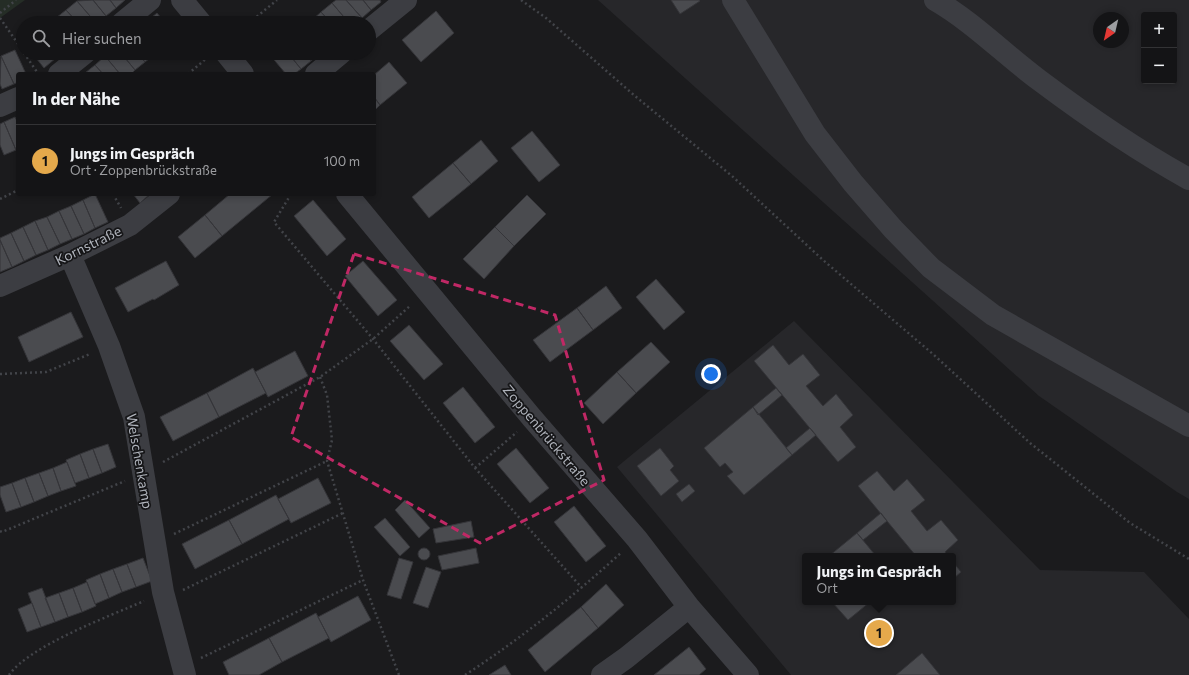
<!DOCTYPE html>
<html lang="de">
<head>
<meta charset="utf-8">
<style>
	:root { --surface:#141416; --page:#212123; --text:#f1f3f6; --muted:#9d9ea1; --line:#333335; --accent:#e5a94b }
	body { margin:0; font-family:Commissioner,sans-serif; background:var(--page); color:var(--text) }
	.controls { position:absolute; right:12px; top:12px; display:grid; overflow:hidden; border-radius:4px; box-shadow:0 2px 6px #0003 }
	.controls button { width:36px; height:36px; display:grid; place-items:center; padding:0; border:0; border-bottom:1px solid var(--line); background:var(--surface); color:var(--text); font:20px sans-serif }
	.compass { position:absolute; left:1093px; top:12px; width:36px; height:36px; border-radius:50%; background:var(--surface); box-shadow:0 2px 6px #0003; rotate:214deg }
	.you { position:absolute; left:711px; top:374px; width:14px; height:14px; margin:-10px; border:3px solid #fff; border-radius:50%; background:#1a73e8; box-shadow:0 0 0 6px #1a73e833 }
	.badge { display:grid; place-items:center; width:26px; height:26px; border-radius:50%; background:var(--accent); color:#111; font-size:13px; font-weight:700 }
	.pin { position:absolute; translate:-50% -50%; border:2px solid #fff; box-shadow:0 1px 4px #0006 }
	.popup { position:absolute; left:802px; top:553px; width:154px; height:52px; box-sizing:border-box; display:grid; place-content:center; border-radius:4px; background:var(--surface); filter:drop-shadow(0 1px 3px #0005); font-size:13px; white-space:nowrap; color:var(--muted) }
	.popup b { font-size:15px; color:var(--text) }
	.popup::after { content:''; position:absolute; left:50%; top:100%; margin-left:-8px; border:8px solid transparent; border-top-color:var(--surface) }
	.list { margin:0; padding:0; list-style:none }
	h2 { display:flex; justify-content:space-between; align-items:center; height:52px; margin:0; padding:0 16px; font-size:17px }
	h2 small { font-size:13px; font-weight:400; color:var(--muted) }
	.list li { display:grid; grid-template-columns:26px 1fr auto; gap:12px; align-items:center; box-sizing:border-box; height:72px; padding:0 16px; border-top:1px solid var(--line) }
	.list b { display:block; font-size:15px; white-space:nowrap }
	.list p { margin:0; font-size:13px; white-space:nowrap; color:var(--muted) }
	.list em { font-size:13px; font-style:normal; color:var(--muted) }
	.icon { flex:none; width:22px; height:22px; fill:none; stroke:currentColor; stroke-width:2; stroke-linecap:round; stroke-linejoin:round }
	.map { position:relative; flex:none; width:1189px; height:675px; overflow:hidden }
	.search { position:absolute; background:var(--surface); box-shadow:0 2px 6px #0003; left:16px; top:16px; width:360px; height:44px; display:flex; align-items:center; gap:10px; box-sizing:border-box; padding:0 14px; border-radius:22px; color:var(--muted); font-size:15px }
	.panel { position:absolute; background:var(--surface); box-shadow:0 2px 6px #0003; left:16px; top:72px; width:360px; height:124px; border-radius:4px }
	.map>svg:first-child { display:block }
	.built { fill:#27272a; fill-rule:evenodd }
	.green { fill:#252d26 }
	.building { fill:#4a4b4f; stroke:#353539 }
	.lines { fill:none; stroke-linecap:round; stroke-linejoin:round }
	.path { stroke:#424449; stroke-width:2.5; stroke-dasharray:2 3; stroke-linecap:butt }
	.minor { stroke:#3c3d42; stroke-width:22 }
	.marked { fill:none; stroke:#c02865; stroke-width:3; stroke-dasharray:8 5; stroke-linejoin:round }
	.labels { text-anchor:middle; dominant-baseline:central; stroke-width:3.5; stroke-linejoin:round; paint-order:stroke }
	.street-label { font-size:14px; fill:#afb3bb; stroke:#161618 }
</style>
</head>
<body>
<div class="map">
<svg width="1189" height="675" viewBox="0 0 1189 675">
	<rect width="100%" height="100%" fill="#1b1b1d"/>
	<path class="built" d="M598,0H1189V499L1177,492L1039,396ZM1144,15H1174V81H1144ZM1099,18H1123V42H1099Z
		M794,321L1040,570L1144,572L1189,619V675H791L617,467ZM805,556H953V602H805Z"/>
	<path class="green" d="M0,0H25L0,18Z"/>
	<path class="building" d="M93,0L106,16L98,23H96L77,1Z
		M93,0H110L116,8L106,16Z
		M110,0H125L116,8Z
		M336,0H346L362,18L356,23H349L332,3Z
		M346,0H363L371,10L362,18Z
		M363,0H380L381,2L371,10Z
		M671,0H699L700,1L680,14Z
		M77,1L96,23H78L66,10Z
		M332,3L349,23H331L321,12Z
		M66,10L78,23H60L56,18Z
		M436,11L454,33L421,62L402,40Z
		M321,12L331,23H313L311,21Z
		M157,13L165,23H146V22Z
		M15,50L26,74H18V82L14,84L1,56Z
		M32,53H51L56,58L44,68Z
		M109,53H121L135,70L131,74H120L105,56Z
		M121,53H137L145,62L135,70Z
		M137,53H154L155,54L145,62Z
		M272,53H288L301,69L294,74H286L270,55Z
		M288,53H304L311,61L301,69Z
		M304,53H320L311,61Z
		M1,56L14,84L2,89L0,84Z
		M105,56L120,74H103L95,65Z
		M389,62L407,83L380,105L374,97V75Z
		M95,65L103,74H86L85,73Z
		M374,97L380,105L374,111Z
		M15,117L18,123V149L16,150L4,122Z
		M4,122L16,150L4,155L0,145V124Z
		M532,131L560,165L539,182L511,148Z
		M481,140L498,161L471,184L453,163Z
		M453,163L471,184L429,218L412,197Z
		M95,194L108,222L95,228L83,200Z
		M133,194H150L140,203Z
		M230,194H273L222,236L205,215Z
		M527,195L546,214L514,246L495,227Z
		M83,200L95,228L84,234L71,206Z
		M313,200L346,239L327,256L294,216Z
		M71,206L84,234L72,239L59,211Z
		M59,211L72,239L60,244L47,217Z
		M205,215L222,236L195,258L178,237Z
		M47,217L60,244L48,250L35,221Z
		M35,221L48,250L36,255L23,227Z
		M23,227L36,255L24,261L11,233Z
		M495,227L514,246L484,279L463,259Z
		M11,233L24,261L12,267L0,240V238Z
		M0,240L12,267L0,272Z
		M166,261L179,285L154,300L153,299L128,312L115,288Z
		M363,261L397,300L378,316L345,276Z
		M656,279L685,312L664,330L636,297Z
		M606,286L622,308L593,330L577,308Z
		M577,308L593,330L550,362L533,340Z
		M71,312L83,337L29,362L18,337Z
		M409,325L443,364L424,380L390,341Z
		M651,342L670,362L636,393L617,372Z
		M773,345L789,365L803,354L820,375L806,386L823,406L836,394L853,415L840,427L856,447L838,462L754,361Z
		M295,351L308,376L268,397L255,372Z
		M253,368L266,393L219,417L207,393Z
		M617,372L636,393L603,424L584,403Z
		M463,387L495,427L475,443L443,403Z
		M776,388L782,395L758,415L753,407Z
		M207,393L219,417L173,441L160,417Z
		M753,407L792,455L744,495L727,476L733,472L725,463L720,467L704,448Z
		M810,428L816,435L792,455L786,448Z
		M108,444L116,467L102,473L93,449Z
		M516,448L549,488L530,503L497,464Z
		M660,448L674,466L670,470L679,481L661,496L637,466Z
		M93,449L102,473L89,478L80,454Z
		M80,454L89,478L75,483L66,460Z
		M67,462L76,486L61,491L53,468Z
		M53,468L61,491L48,496L39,473Z
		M877,471L894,491L907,479L925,500L911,511L927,531L941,520L958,540L945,552L948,556H916L858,486Z
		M39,473L48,496L34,502L25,478Z
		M25,478L34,502L21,507L12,483Z
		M318,478L331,503L291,523L278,499Z
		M12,483L21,507L6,512L0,495V487Z
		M689,484L695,491L682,502L676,494Z
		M276,495L289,519L242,544L229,520Z
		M405,500L430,528L419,538L395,510Z
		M574,506L606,546L586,562L554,522Z
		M881,513L887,521L863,540L857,533Z
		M385,518L410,547L400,556L374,527Z
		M229,520L242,544L195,569L182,544Z
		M471,521L474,537L436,543L433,529Z
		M857,533L876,556H829Z
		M476,548L479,563L442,570L438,556Z
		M418 554a6 6 0 1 1 12 0a6 6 0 1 1-12 0Z
		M143,558L152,581L136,587L127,564Z
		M399,558L413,562L401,599L387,595Z
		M953,562L961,572L953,579Z
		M127,564L136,587L122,592L113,569Z
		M426,567L441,572L428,608L413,603Z
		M113,569L122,592L109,598L100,574Z
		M100,574L109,598L95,604L86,580Z
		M87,582L96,606L82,612L73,588Z
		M606,584L624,605L598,628L581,607Z
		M42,588L55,622L41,627L28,593Z
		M73,588L82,612L68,617L59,593Z
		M59,593L68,617L55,622L45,598Z
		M358,596L371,620L331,642L318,617Z
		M832,602H870L848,620Z
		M32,603L41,627L27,632L18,609Z
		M581,607L598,628L545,672L528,650Z
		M316,613L329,638L282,662L269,638Z
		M269,638L282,662L259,675H229L223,662Z
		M689,647L706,669L699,675H654Z
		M922,653L940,675H896Z
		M505,665L511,675H489Z"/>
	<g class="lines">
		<path class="path" d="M521,0L546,18L635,96L732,176L823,260L934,355L1030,443L1130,523L1189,559
			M0,13L16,0
			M0,18L23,51
			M249,23L277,0
			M24,53L37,72
			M188,74L207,58
			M113,194L121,208
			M291,194L274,222L373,339L475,468L582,588
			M0,199L18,190
			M0,374L46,372L90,354
			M320,377L327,395L332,440L327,461L363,580L399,675
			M163,462L320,377L373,339L411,305
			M475,468L517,432
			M0,531L2,532L125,481
			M174,534L327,461
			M183,590L343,513
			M201,658L363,580
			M9,675C29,646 110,616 144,601
			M465,675C522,638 571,598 622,552"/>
		<path class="minor" d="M182,0L201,23
			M733,0L815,134L853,183L893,229L931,268L993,315L1189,426
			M935,0C973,22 1004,54 1039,80C1087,116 1136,150 1189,179
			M122,23L150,0
			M369,30L406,0
			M226,53L243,74
			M59,74L85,53
			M316,74L341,53
			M0,106L18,98
			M347,194L532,418L637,539L689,607L748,675
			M70,255L109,346L134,417L163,592L185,675
			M0,286L70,255L130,225L169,194
			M602,675L626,658L689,607"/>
	</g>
	<path class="marked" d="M354,254L555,315L604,480L480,543L291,437Z"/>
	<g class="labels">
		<g class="street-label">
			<text transform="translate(88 245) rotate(-26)">Kornstraße</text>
			<text transform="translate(547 435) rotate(50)">Zoppenbrückstraße</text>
			<text transform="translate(140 461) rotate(80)">Welschenkamp</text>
		</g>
	</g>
</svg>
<div class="controls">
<button>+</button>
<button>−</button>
</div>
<svg class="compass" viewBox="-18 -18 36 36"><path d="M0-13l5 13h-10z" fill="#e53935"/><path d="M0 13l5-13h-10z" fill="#9d9ea1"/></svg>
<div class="you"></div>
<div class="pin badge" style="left:879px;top:633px">1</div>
<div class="popup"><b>Jungs im Gespräch</b>Ort</div>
<div class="search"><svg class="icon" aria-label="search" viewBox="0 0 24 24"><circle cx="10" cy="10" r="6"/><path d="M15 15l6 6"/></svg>Hier suchen</div>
<section class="panel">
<h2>In der Nähe<small></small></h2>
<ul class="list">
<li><span class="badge">1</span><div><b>Jungs im Gespräch</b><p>Ort · Zoppenbrückstraße</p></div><em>100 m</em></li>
</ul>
</section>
</div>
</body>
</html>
